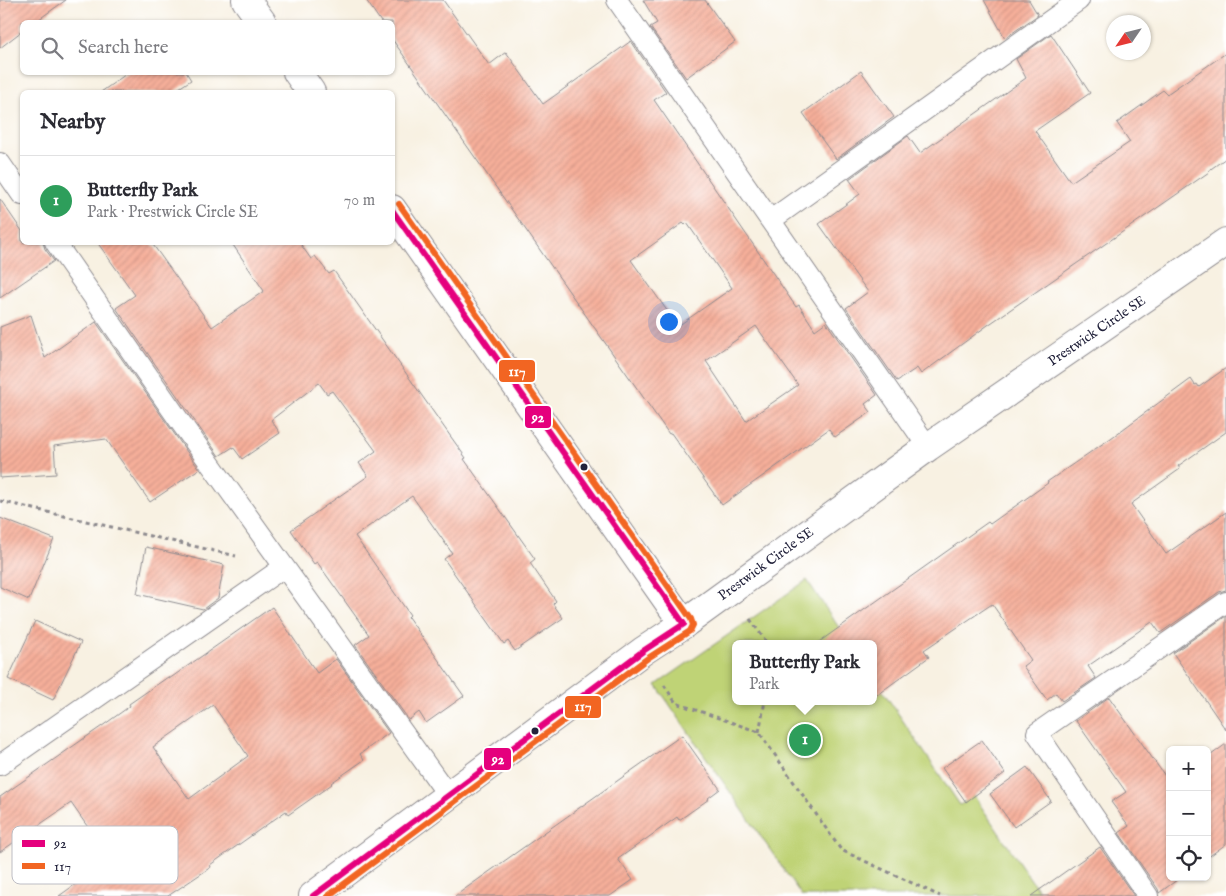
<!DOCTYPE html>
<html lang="en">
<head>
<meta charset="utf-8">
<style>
	:root { --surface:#fff; --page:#f2f2f3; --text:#2b2b33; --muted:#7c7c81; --line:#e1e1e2; --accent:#111827 }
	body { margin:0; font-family:"IM FELL English",serif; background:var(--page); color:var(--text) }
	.controls { position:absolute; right:15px; bottom:15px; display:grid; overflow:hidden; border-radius:8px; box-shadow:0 1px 4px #0004 }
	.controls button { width:45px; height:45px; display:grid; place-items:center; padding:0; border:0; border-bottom:1px solid var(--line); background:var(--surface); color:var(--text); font:25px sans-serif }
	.compass { position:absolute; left:1106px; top:15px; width:45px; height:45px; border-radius:50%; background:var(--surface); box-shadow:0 1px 4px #0004; rotate:235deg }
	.you { position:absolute; left:668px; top:321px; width:18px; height:18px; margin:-12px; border:4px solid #fff; border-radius:50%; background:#1a73e8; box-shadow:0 0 0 8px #1a73e833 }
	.badge { display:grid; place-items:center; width:32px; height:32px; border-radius:50%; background:var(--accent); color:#fff; font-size:16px; font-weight:700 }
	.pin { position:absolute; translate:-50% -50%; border:2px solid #fff; box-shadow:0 1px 5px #0006 }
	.popup { position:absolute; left:732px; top:640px; width:145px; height:65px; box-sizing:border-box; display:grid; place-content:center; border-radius:8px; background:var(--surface); filter:drop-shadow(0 1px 4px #0005); font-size:16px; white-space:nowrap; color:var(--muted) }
	.popup b { font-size:19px; color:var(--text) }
	.popup::after { content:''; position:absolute; left:50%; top:100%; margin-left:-10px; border:10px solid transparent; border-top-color:var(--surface) }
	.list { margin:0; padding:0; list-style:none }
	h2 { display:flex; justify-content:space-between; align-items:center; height:65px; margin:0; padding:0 20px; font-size:21px }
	h2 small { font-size:16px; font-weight:400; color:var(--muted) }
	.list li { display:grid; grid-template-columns:32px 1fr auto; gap:15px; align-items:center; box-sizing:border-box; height:90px; padding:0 20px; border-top:1px solid var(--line) }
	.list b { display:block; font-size:19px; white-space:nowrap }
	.list p { margin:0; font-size:16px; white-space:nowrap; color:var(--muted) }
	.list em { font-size:16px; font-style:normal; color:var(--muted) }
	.icon { flex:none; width:28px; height:28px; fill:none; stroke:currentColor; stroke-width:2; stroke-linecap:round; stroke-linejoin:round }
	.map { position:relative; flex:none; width:1226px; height:896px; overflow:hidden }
	.search { position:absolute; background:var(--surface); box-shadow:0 1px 4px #0004; left:20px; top:20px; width:375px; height:55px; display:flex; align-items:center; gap:12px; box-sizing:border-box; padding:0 18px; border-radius:8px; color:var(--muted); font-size:19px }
	.panel { position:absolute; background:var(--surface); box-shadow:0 1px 4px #0004; left:20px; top:90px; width:375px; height:155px; border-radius:8px }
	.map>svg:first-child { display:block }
	.green { fill:#bfd376; stroke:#707a58 }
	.building { fill:url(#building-hatch); fill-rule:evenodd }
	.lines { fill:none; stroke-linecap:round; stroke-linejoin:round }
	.lane-casing { stroke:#8d8a8e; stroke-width:22 }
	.street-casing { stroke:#8d8a8e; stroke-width:30 }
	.secondary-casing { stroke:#8d8a8e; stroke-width:30 }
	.path { stroke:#8d8a8e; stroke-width:3; stroke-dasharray:4 4; stroke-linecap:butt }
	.lane { stroke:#fff; stroke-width:20 }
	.street { stroke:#fff; stroke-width:28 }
	.secondary { stroke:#fff; stroke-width:28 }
	.bus-1-casing { stroke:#fff; stroke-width:10 }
	.bus-2-casing { stroke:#fff; stroke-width:10 }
	.bus-1 { stroke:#e5007d; stroke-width:6 }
	.bus-2 { stroke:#f26522; stroke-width:6 }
	.bus-dot { fill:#22223b; stroke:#fff; stroke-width:2 }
	.labels { text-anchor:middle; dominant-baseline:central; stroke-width:5; stroke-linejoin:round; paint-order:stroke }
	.street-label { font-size:14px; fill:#22223b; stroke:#fff }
	.key { fill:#fff; stroke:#bdbdc4; stroke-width:1 }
	.key-label { font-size:14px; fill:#22223b }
	.line-badge { stroke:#fff; stroke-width:2 }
	.badge-label { font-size:14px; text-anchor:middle; font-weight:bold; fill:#fff }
</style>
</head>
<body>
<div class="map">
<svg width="1226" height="896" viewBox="0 0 1226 896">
	<defs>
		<pattern id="building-hatch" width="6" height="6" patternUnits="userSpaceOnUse" patternTransform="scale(1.25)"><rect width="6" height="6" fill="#f6af9a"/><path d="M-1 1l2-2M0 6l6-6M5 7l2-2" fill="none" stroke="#d39686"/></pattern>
	</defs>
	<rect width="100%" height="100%" fill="#fff"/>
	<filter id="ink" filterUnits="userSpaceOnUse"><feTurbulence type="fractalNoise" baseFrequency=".02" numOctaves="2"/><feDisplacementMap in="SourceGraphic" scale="10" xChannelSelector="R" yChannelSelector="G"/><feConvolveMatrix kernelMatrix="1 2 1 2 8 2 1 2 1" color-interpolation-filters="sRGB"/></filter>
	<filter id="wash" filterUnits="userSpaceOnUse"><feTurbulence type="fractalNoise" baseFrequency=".0096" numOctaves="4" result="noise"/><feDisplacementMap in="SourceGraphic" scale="20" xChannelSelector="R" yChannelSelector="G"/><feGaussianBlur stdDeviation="1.12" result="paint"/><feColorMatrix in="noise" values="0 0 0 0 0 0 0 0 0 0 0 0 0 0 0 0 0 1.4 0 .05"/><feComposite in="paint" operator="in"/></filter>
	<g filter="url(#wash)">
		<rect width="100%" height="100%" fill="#f8f1e2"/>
		<path class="green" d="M807,580L850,644H736V701H874V678L960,805L974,796L1042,896H802L656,685Z"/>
		<g id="blocks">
			<path class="building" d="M0,0H66L35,22H22V31L0,48Z
				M366,0H443L489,65L506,52L543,104L631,41L666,92L654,100L796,307L799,305L815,330L826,322L877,395L865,404L871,412L835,437L829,429L722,505L671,433L669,434L392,39V22H381ZM683,223L685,225L687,223L732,288L678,326L631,260ZM756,326L798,385L746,421L706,361Z
				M643,0H705L735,42L686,78L650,27L657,23Z
				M984,0H1029L1038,15L1005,38Z
				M1051,34L1090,93L1035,131L1071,182L1130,142L1117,123L1163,90L1167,94L1226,53V158L1208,171L1209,172L988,325L921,374L917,368L897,381L846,308L868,292L819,224L860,194L849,179L908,136L920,153L1026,78L1016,59Z
				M861,71L894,117L836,159L803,113Z
				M129,72H186L191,80L173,92H101Z
				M0,199L22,231V242H43L45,249L54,261L0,298Z
				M97,242H151L212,327L264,291L231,242H299L311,259L315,256L329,274L334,271L446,430L466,458L464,459L535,559L530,563L556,601L553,604L563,618L515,651L508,641L504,644L444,559L452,553L412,496L355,536L410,615L408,617L464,696L426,723L419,712L409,720L355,645L369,635L317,562L314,564L291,530L368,476L359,463L376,451L332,391L327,394L319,383L271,420L280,433L242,459L233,447L219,456L116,308L135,295Z
				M31,315L45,358L96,322L199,469L150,502L106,439L54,446L56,474L0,478V327Z
				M1226,368V432L1178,466L1180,469L1131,504L1166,554L1226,512V590L1219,592L1160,633L1152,622L1088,666L1096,678L1062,701L1056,693L1047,700L1023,666L1031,660L992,604L924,650L929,657L874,697V644H816L988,522L990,524L1048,483L1047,482L1111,438L1191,379L1195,385L1197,384L1199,387Z
				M0,518L54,539L29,600L0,587Z
				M146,547L224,565L218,598L203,609L137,594Z
				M272,607L317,673L336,659L389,733L360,754L364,760L331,783L332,784L288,815L286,811L210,865L211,867L168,896H59L97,869L94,865L108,856L71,803L0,852V797L105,724L130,706L129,704L168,677L169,679ZM213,705L248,756L189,799L153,747Z
				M1226,616V730L1173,653Z
				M35,621L81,642L53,700L8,679Z
				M1109,697L1170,783V877H1181L1159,893L1158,889L1119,833L1129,826L1111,802L1126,792L1076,721Z
				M682,735L720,789L708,798L709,799L679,820L677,817L618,859L633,880L610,896H455Z
				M982,740L1005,773L966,802L942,768Z
				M1226,744V844L1207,858V758Z
				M1027,767L1051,801L1014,827L990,794Z
				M1100,847L1134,896H1031Z"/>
		</g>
	</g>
	<g filter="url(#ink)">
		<use href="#blocks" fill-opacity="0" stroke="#8d8a8e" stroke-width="1"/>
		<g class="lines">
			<defs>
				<path id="lane" d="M617,0L928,447
					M0,163L22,195
					M771,220L1079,0
					M55,242L181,423L448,795
					M0,765L284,567
					M1148,896L1037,733L1226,602"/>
				<path id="street" d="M246,0L262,22
					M297,72L311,92
					M392,209L684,624"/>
				<path id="secondary" d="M313,896L643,651L684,624L928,447L1226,242"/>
			</defs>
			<use href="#lane" class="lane-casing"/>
			<use href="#street" class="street-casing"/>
			<use href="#secondary" class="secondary-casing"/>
			<path class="path" d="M0,501L236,556
				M750,619L765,640L766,644
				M664,685L676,703L759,732L841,850L940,896
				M759,732L765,701"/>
			<use href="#lane" class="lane"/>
			<use href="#street" class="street"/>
			<use href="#secondary" class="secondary"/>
			<defs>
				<path id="bus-1" d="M392,210L684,624
					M313,896L643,651L684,624"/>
				<path id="bus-2" d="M328,896L648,658L690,631L693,625L691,619L399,204"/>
			</defs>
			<use href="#bus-1" class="bus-1-casing"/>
			<use href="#bus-2" class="bus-2-casing"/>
			<use href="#bus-1" class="bus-1"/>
			<use href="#bus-2" class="bus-2"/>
		</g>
	</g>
	<g class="bus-dot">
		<circle cx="584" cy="467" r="4.5"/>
		<circle cx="535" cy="731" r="4.5"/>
	</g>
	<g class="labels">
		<g class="street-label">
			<text transform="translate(1097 331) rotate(-34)">Prestwick Circle SE</text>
			<text transform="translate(766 564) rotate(-36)">Prestwick Circle SE</text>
		</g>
	</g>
	<rect x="12" y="826" width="166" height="58" rx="8" class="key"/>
	<rect x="22" y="840" width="23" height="7" fill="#e5007d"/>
	<rect x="22" y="863" width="23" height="6" fill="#f26522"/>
	<g class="key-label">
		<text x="54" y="848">92</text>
		<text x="54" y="871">117</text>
	</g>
	<g class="line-badge">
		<rect x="498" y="359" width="38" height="24" rx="5" fill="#f26522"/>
		<rect x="524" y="405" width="28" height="24" rx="5" fill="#e5007d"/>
		<rect x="564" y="695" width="38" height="24" rx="5" fill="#f26522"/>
		<rect x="483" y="747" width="29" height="24" rx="5" fill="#e5007d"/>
	</g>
	<g class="badge-label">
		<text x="517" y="376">117</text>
		<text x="538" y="422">92</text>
		<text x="583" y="711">117</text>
		<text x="498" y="764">92</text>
	</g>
</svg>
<div class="controls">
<button>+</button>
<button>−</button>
<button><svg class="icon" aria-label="locate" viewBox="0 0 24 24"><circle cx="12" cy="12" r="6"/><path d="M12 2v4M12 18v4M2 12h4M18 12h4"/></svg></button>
</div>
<svg class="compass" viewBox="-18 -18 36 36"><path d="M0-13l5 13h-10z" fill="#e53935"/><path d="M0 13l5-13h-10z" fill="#7c7c81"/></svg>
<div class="you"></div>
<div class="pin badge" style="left:805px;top:740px;background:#2e9e5b">1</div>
<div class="popup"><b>Butterfly Park</b>Park</div>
<div class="search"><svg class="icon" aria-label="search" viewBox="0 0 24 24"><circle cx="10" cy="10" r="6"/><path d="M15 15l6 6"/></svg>Search here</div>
<section class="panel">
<h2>Nearby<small></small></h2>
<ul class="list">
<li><span class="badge" style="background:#2e9e5b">1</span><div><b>Butterfly Park</b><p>Park · Prestwick Circle SE</p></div><em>70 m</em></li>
</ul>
</section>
</div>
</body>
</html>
